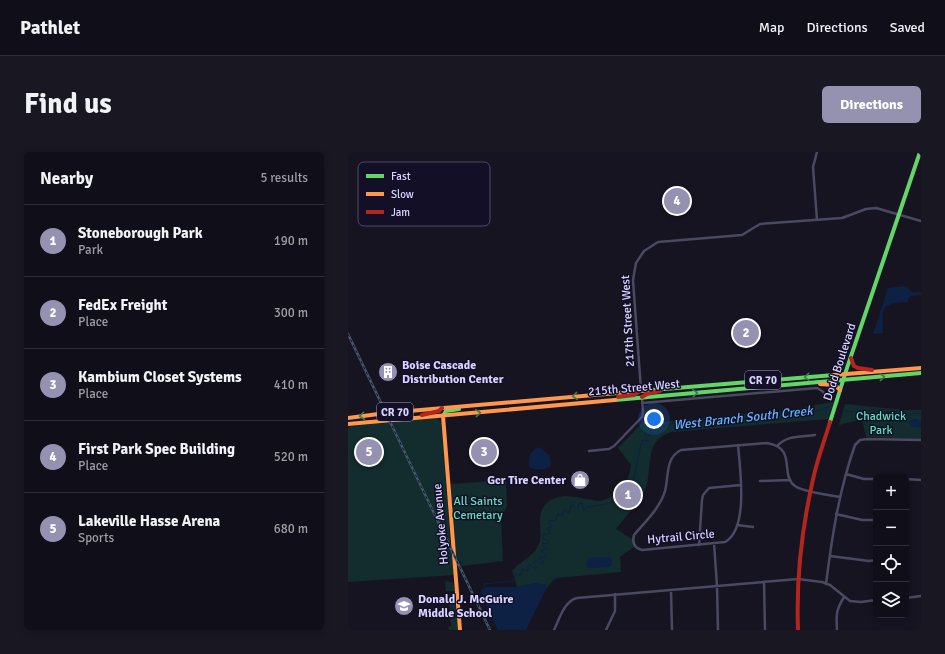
<!DOCTYPE html>
<html lang="en">
<head>
<meta charset="utf-8">
<style>
	:root { --surface:#100f19; --page:#191822; --text:#f1f3f6; --muted:#9c9ca2; --line:#302f38; --accent:#9591b1 }
	body { margin:0; font-family:Signika,sans-serif; background:var(--page); color:var(--text) }
	.controls { position:absolute; right:12px; bottom:12px; display:grid; overflow:hidden; border-radius:6px; box-shadow:0 2px 6px #0003 }
	.controls button { width:36px; height:36px; display:grid; place-items:center; padding:0; border:0; border-bottom:1px solid var(--line); background:var(--surface); color:var(--text); font:20px sans-serif }
	.you { position:absolute; left:306px; top:267px; width:14px; height:14px; margin:-10px; border:3px solid #fff; border-radius:50%; background:#1a73e8; box-shadow:0 0 0 6px #1a73e833 }
	.badge { display:grid; place-items:center; width:26px; height:26px; border-radius:50%; background:var(--accent); color:#fff; font-size:13px; font-weight:700 }
	.pin { position:absolute; translate:-50% -50%; border:2px solid #fff; box-shadow:0 1px 4px #0006 }
	.list { margin:0; padding:0; list-style:none }
	h2 { display:flex; justify-content:space-between; align-items:center; height:52px; margin:0; padding:0 16px; font-size:17px }
	h2 small { font-size:13px; font-weight:400; color:var(--muted) }
	.list li { display:grid; grid-template-columns:26px 1fr auto; gap:12px; align-items:center; box-sizing:border-box; height:72px; padding:0 16px; border-top:1px solid var(--line) }
	.list b { display:block; font-size:15px; white-space:nowrap }
	.list p { margin:0; font-size:13px; white-space:nowrap; color:var(--muted) }
	.list em { font-size:13px; font-style:normal; color:var(--muted) }
	.icon { flex:none; width:22px; height:22px; fill:none; stroke:currentColor; stroke-width:2; stroke-linecap:round; stroke-linejoin:round }
	.map { position:relative; flex:none; width:573px; height:478px; overflow:hidden; border-radius:6px }
	header { display:flex; align-items:center; gap:24px; box-sizing:border-box; height:56px; padding:0 20px; background:var(--surface); border-bottom:1px solid var(--line) }
	header strong { font-size:19px }
	nav { display:flex; gap:22px; margin-inline-start:auto; font-size:14px }
	.intro { display:flex; align-items:center; justify-content:space-between; box-sizing:border-box; height:96px; padding:0 24px }
	h1 { margin:0; font-size:28px }
	.button { padding:10px 18px; border-radius:6px; background:var(--accent); color:#fff; font-size:14px; font-weight:700 }
	main { display:flex; gap:24px; padding:0 24px }
	aside { flex:1; background:var(--surface); border-radius:6px; box-shadow:0 2px 6px #0003 }
	.map>svg:first-child { display:block }
	.green { fill:#132c2d }
	.water { fill:#0d2144 }
	.lines { fill:none; stroke-linecap:round; stroke-linejoin:round }
	.stream { stroke:#0d2144; stroke-width:1 }
	.street { stroke:#4a4962; stroke-width:2.5 }
	.fast { stroke:#63d668; stroke-width:4 }
	.slow { stroke:#ff974d; stroke-width:4 }
	.jam { stroke:#b3261e; stroke-width:4 }
	.rail-casing { stroke:#43596b; stroke-width:2.5 }
	.rail { stroke:#130f26; stroke-width:1; stroke-dasharray:3; stroke-linecap:butt }
	.oneway { stroke:#3f7c4a }
	.labels { text-anchor:middle; dominant-baseline:central; stroke-width:3; stroke-linejoin:round; paint-order:stroke }
	.shield { fill:#130f26; stroke:#9e99be; stroke-width:1 }
	.shield-label { font-size:11px; font-weight:bold; fill:#d9d4ff }
	.street-label { font-size:12px; fill:#d9d4ff; stroke:#130f26 }
	.poi-label { font-size:12px; font-weight:bold; fill:#d9d4ff; stroke:#130f26; text-anchor:start }
	.park-label { font-size:12px; fill:#5fe0c0; stroke:#130f26 }
	.water-label { font-size:13px; font-style:italic; fill:#62b6ff; stroke:#130f26 }
	.key { fill:#130f26; stroke:#4e4a67; stroke-width:1 }
	.key-label { font-size:11px; fill:#d9d4ff }
</style>
</head>
<body>
<header>
<strong>Pathlet</strong>
<nav><a>Map</a><a>Directions</a><a>Saved</a></nav>
</header>
<div class="intro"><h1>Find us</h1><a class="button">Directions</a></div>
<main>
<aside>
<h2>Nearby<small>5 results</small></h2>
<ul class="list">
<li><span class="badge">1</span><div><b>Stoneborough Park</b><p>Park</p></div><em>190 m</em></li>
<li><span class="badge">2</span><div><b>FedEx Freight</b><p>Place</p></div><em>300 m</em></li>
<li><span class="badge">3</span><div><b>Kambium Closet Systems</b><p>Place</p></div><em>410 m</em></li>
<li><span class="badge">4</span><div><b>First Park Spec Building</b><p>Place</p></div><em>520 m</em></li>
<li><span class="badge">5</span><div><b>Lakeville Hasse Arena</b><p>Sports</p></div><em>680 m</em></li>
</ul>
</aside>
<div class="map">
<svg width="573" height="478" viewBox="0 0 573 478">
	<rect width="100%" height="100%" fill="#161421"/>
	<path class="green" d="M486,250L480,267L324,280C293,288 307,320 295,343C288,355 276,366 268,377L284,387L286,395L272,405L273,420L209,426L205,428L198,437V433L188,431L169,435L164,419C173,408 190,403 192,387C194,375 188,362 198,352C208,341 225,344 238,347C242,347 247,349 251,349C262,347 275,339 279,328C281,324 282,318 283,313L270,296L295,270L304,271L444,258C458,256 472,251 486,250Z
		M497,252L556,258H573V287L518,285L514,267L491,273Z
		M89,266L93,270L103,394L43,269Z
		M41,270L104,401L106,423L0,430V275Z
		M158,328L159,354L153,367L155,409L114,414L108,403L102,332Z
		M99,429L105,431L107,439H98L97,431Z
		M102,443L107,445L110,478H101L100,475L103,474L101,452H98V446Z"/>
	<path class="water" d="M559,134C563,141 565,141 573,140V143L562,144L559,150C530,152 535,156 535,181L525,182L540,136Z
		M565,267H569L573,270V275C567,276 564,275 561,270Z
		M191,295L202,304L203,313C199,319 188,318 182,316C179,308 182,298 191,295Z
		M243,405H262L264,408V413L261,415L240,416L238,414L239,408Z
		M188,431L198,433V437L178,478H150L133,441V438L138,435H169Z"/>
	<g class="lines">
		<path class="stream" d="M494,258L509,260L515,258H526L532,260L553,259L559,264L565,261L573,262
			M195,412V409L191,406L193,404L196,406L199,405L193,399L200,397L194,393L195,391L199,392L200,391V388L195,387V383L202,381L201,378L199,376L204,375L201,371L202,368L208,369L209,362L214,364L215,359L217,358L221,361L223,354L225,353L229,357L232,351H234L235,357L237,358L239,355C262,351 274,353 285,330L294,288L301,289L298,285L297,283H303L304,281L302,278L305,277L326,271L345,270L457,260L469,259L482,254
			M136,436V432L165,429L168,422L173,423L174,422V417L180,419V412L186,416H189L186,411L187,409H188L195,412
			M138,478L147,471"/>
		<path class="street" d="M469,0L465,15L469,68
			M293,238L285,128L288,111L296,99L310,90L394,83L412,72L494,66L518,57L528,56L573,69
			M294,251L469,236L474,239L478,243
			M390,293C392,317 401,377 377,390L294,398C286,396 284,391 286,383C297,370 312,356 317,339C321,324 317,306 333,298L419,291C450,296 431,323 447,334C455,340 481,343 492,345
			M429,294C439,283 453,285 467,283
			M241,299L261,297L266,294L294,265L295,260L294,246
			M498,322L516,327H528
			M558,327L573,328
			M412,329L442,328
			M488,362L514,368H528
			M389,373L405,375
			M366,391L369,434L370,478
			M351,393L354,348L355,343L361,336L393,333
			M482,404L521,409L528,408
			M416,430L417,478
			M478,432C484,385 491,338 507,293L512,288L519,287L573,288
			M323,438L324,478
			M558,446L573,444
			M206,478C211,468 216,449 229,446L450,427L474,430L482,433L502,449L513,450L528,448
			M258,478L267,459V442
			M489,478C488,463 488,458 496,445"/>
		<path class="fast" d="M304,238L486,223
			M267,248L573,221
			M95,264L98,259L111,257
			M482,270L499,216L572,0"/>
		<path class="slow" d="M486,223L573,216
			M472,232L487,233L492,238
			M95,264L112,478
			M0,266L38,261L304,238
			M0,272L267,248"/>
		<path class="jam" d="M503,206L506,214L510,216L524,218
			M270,245L286,243L293,238
			M294,245L299,242L312,239
			M74,263L91,259L94,256
			M450,478C448,426 454,374 466,323C470,305 477,287 482,270"/>
		<defs>
			<path id="rail" d="M0,182L142,478"/>
		</defs>
		<use href="#rail" class="rail-casing"/>
		<use href="#rail" class="rail"/>
	</g>
	<defs><path id="oneway-chevron" d="M-2-3.5L2.5 0L-2 3.5" fill="none" stroke-width="1.6" stroke-linecap="round" stroke-linejoin="round"/></defs>
	<g class="oneway">
		<use href="#oneway-chevron" transform="translate(459 225) rotate(175)"/>
		<use href="#oneway-chevron" transform="translate(534 225) rotate(-5)"/>
		<use href="#oneway-chevron" transform="translate(347 241) rotate(-5)"/>
		<use href="#oneway-chevron" transform="translate(227 244) rotate(175)"/>
		<use href="#oneway-chevron" transform="translate(130 261) rotate(-5)"/>
		<use href="#oneway-chevron" transform="translate(14 264) rotate(173)"/>
	</g>
	<defs>
		<symbol id="building-disc" viewBox="-11 -11 22 22"><circle r="9.5" fill="#9591b1" stroke="#130f26"/><path d="M-4-6H4V6H1V3H-1V6H-4ZM-2.5-4.3h1.7v1.8h-1.7ZM.8-4.3h1.7v1.8H.8ZM-2.5-1h1.7V.8h-1.7ZM.8-1h1.7V.8H.8Z" fill="#fff"/></symbol>
		<symbol id="shop-disc" viewBox="-11 -11 22 22"><circle r="9.5" fill="#9591b1" stroke="#130f26"/><path d="M-5-2.5h2.3a2.7 3.5 0 0 1 5.4 0H5L5.5 6h-11ZM-1.5-2.5h3a1.5 2.3 0 0 0-3 0Z" fill="#fff"/></symbol>
		<symbol id="school-disc" viewBox="-11 -11 22 22"><circle r="9.5" fill="#9591b1" stroke="#130f26"/><path d="M0-5L7-2L0 1L-7-2ZM-4 1L0 2.5L4 1V4Q0 6-4 4Z" fill="#fff"/></symbol>
	</defs>
	<g fill-rule="evenodd">
		<use href="#building-disc" x="29" y="209" width="22" height="22"/>
		<use href="#shop-disc" x="221" y="317" width="22" height="22"/>
		<use href="#school-disc" x="45" y="443" width="22" height="22"/>
	</g>
	<g class="labels">
		<g class="shield">
			<rect x="397" y="219" width="36" height="18" rx="3"/>
			<rect x="29" y="251" width="36" height="18" rx="3"/>
		</g>
		<g class="shield-label">
			<text x="415" y="228">CR 70</text>
			<text x="47" y="260">CR 70</text>
		</g>
		<g class="street-label">
			<text transform="translate(280 169) rotate(-93)">217th Street West</text>
			<text transform="translate(492 210) rotate(-72)">Dodd Boulevard</text>
			<text transform="translate(286 236) rotate(-5)">215th Street West</text>
			<text transform="translate(93 372) rotate(-95)">Holyoke Avenue</text>
			<text transform="translate(333 385) rotate(-5)">Hytrail Circle</text>
		</g>
		<g class="poi-label">
			<text x="54" y="213">Boise Cascade<tspan x="54" dy="14">Distribution Center</tspan></text>
			<text x="218" y="328" text-anchor="end">Gcr Tire Center</text>
			<text x="70" y="447">Donald J. McGuire<tspan x="70" dy="14">Middle School</tspan></text>
		</g>
		<g class="park-label">
			<text x="533" y="264">Chadwick<tspan x="533" dy="14">Park</tspan></text>
			<text x="130" y="349">All Saints<tspan x="130" dy="14">Cemetary</tspan></text>
		</g>
		<g class="water-label">
			<text transform="translate(395 266) rotate(-6)">West Branch South Creek</text>
		</g>
	</g>
	<rect x="10" y="10" width="132" height="64" rx="6" class="key"/>
	<rect x="18" y="22" width="18" height="4" fill="#63d668"/>
	<rect x="18" y="40" width="18" height="4" fill="#ff974d"/>
	<rect x="18" y="58" width="18" height="4" fill="#b3261e"/>
	<g class="key-label">
		<text x="43" y="28">Fast</text>
		<text x="43" y="46">Slow</text>
		<text x="43" y="64">Jam</text>
	</g>
</svg>
<div class="controls">
<button>+</button>
<button>−</button>
<button><svg class="icon" aria-label="locate" viewBox="0 0 24 24"><circle cx="12" cy="12" r="6"/><path d="M12 2v4M12 18v4M2 12h4M18 12h4"/></svg></button>
<button><svg class="icon" aria-label="layers" viewBox="0 0 24 24"><path d="M12 4l9 5-9 5-9-5zM3 14l9 5 9-5"/></svg></button>
</div>
<div class="you"></div>
<div class="pin badge" style="left:280px;top:343px">1</div>
<div class="pin badge" style="left:398px;top:181px">2</div>
<div class="pin badge" style="left:136px;top:300px">3</div>
<div class="pin badge" style="left:329px;top:49px">4</div>
<div class="pin badge" style="left:21px;top:300px">5</div>
</div>
</main>
</body>
</html>
